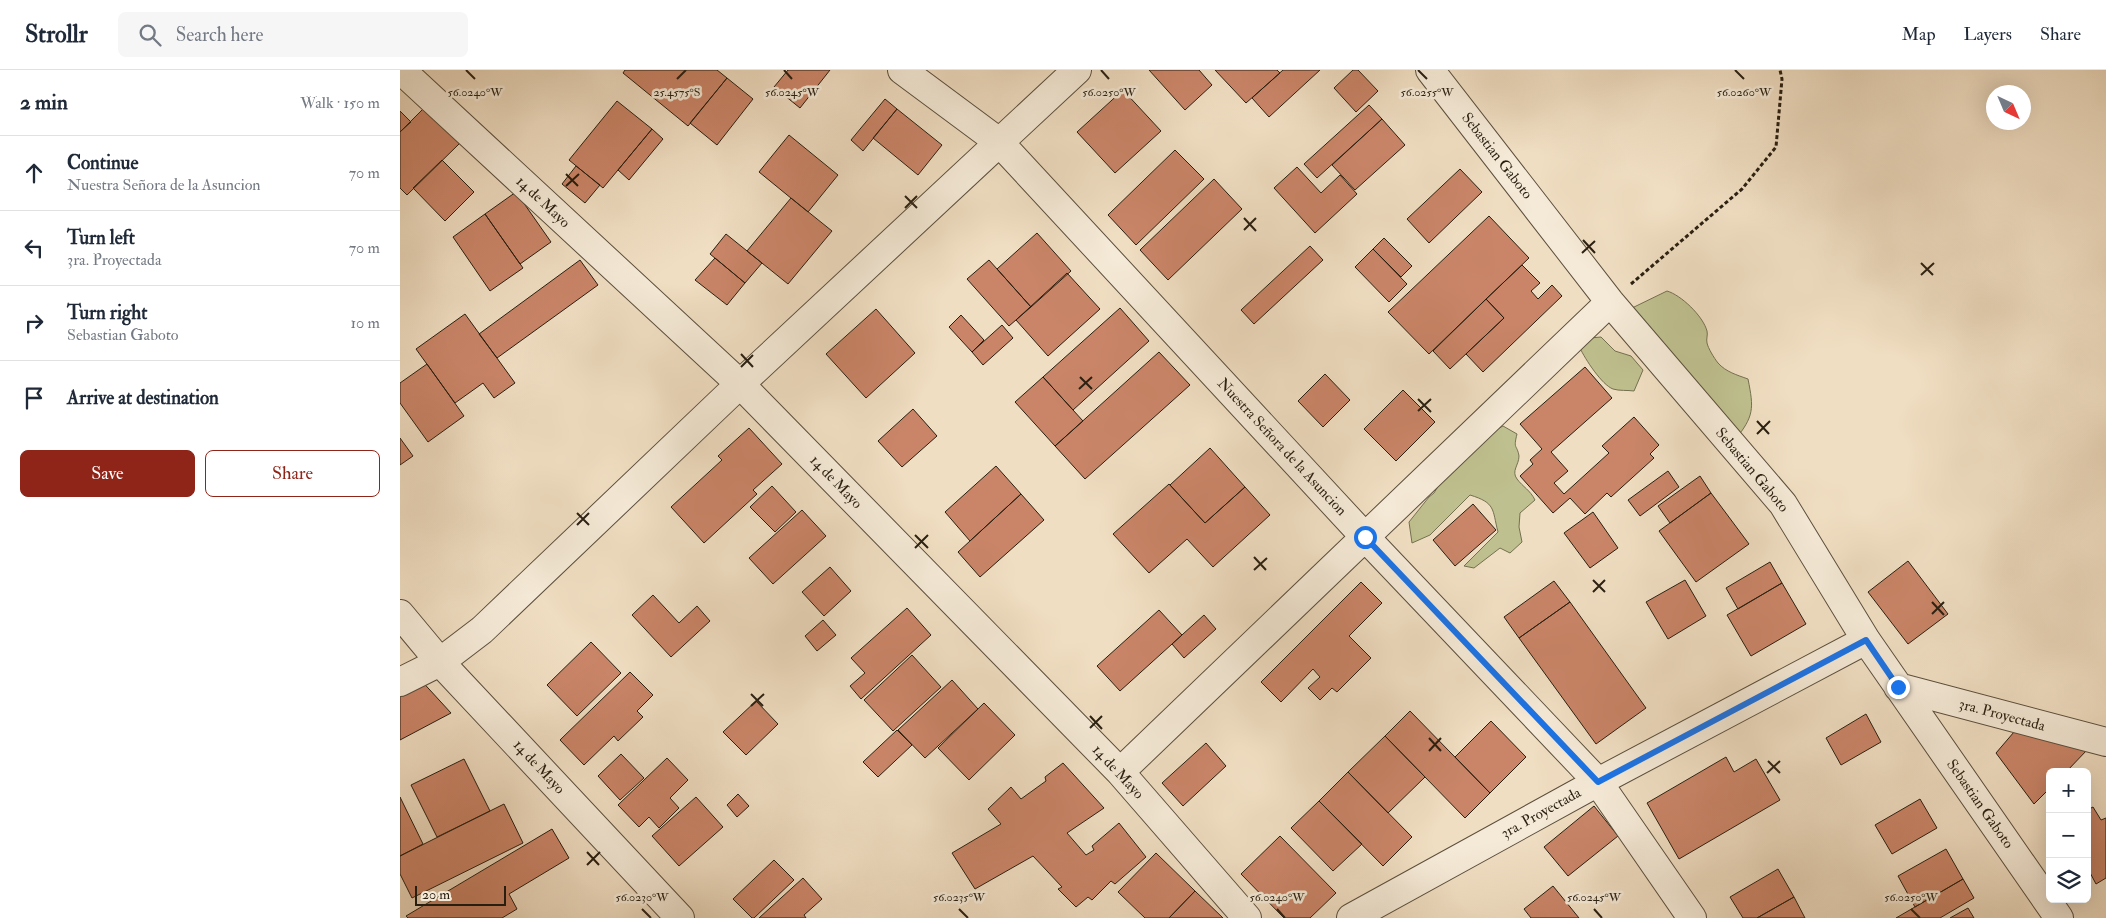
<!DOCTYPE html>
<html lang="en">
<head>
<meta charset="utf-8">
<style>
	:root { --surface:#fff; --page:#f6f6f7; --text:#1f2937; --muted:#747a83; --line:#e0e1e3; --accent:#8f2418 }
	body { margin:0; font-family:"IM FELL Double Pica",serif; background:var(--page); color:var(--text) }
	.controls { position:absolute; right:15px; bottom:15px; display:grid; overflow:hidden; border-radius:8px; box-shadow:0 5px 20px #0002 }
	.controls button { width:45px; height:45px; display:grid; place-items:center; padding:0; border:0; border-bottom:1px solid var(--line); background:var(--surface); color:var(--text); font:25px sans-serif }
	.compass { position:absolute; left:1586px; top:15px; width:45px; height:45px; border-radius:50%; background:var(--surface); box-shadow:0 5px 20px #0002; rotate:136deg }
	.scale { position:absolute; left:15px; bottom:12px; width:91px; box-sizing:border-box; padding-left:5px; border:2px solid #291f11; border-top:0; font-size:14px; line-height:18px; white-space:nowrap; color:#291f11; -webkit-text-stroke:4px #f5ead7; paint-order:stroke }
	.stop { position:absolute; width:15px; height:15px; margin:-11px; border:4px solid #1a73e8; border-radius:50%; background:#fff }
	.stop.end { background:#1a73e8; border-color:#fff; box-shadow:0 1px 5px #0008 }
	.list { margin:0; padding:0; list-style:none }
	h2 { display:flex; justify-content:space-between; align-items:center; height:65px; margin:0; padding:0 20px; font-size:21px }
	h2 small { font-size:16px; font-weight:400; color:var(--muted) }
	.list li { display:grid; grid-template-columns:32px 1fr auto; gap:15px; align-items:center; box-sizing:border-box; height:75px; padding:0 20px; border-top:1px solid var(--line) }
	.list b { display:block; font-size:19px; white-space:nowrap }
	.list p { margin:0; font-size:16px; white-space:nowrap; color:var(--muted) }
	.list em { font-size:16px; font-style:normal; color:var(--muted) }
	.actions { display:flex; gap:10px; padding:15px 20px }
	.actions a { flex:1; padding:11px 0; border:1px solid var(--accent); border-radius:8px; text-align:center; font-size:18px; color:var(--accent) }
	.actions .main { background:var(--accent); color:#fff }
	.icon { flex:none; width:28px; height:28px; fill:none; stroke:currentColor; stroke-width:2; stroke-linecap:round; stroke-linejoin:round }
	.map { position:relative; flex:none; width:1706px; height:848px; overflow:hidden }
	header { display:flex; align-items:center; gap:30px; box-sizing:border-box; height:70px; padding:0 25px; background:var(--surface); border-bottom:1px solid var(--line) }
	header strong { font-size:24px }
	nav { display:flex; gap:28px; margin-inline-start:auto; font-size:18px }
	.search { width:350px; height:45px; background:var(--page); display:flex; align-items:center; gap:12px; box-sizing:border-box; padding:0 18px; border-radius:8px; color:var(--muted); font-size:19px }
	main { display:flex }
	aside { flex:1; background:var(--surface) }
	.map>svg:first-child { display:block }
	.green { fill:#bfc08f; stroke:#747050 }
	.building { fill:#ca8568; stroke:#291f11 }
	.lines { fill:none; stroke-linecap:round; stroke-linejoin:round }
	.minor-casing { stroke:#5b4f3d; stroke-width:30 }
	.path { stroke:#291f11; stroke-width:3; stroke-dasharray:4 2.5; stroke-linecap:butt }
	.minor { stroke:#f5ead7; stroke-width:28 }
	.route { stroke:#1a73e8; stroke-width:6 }
	.ticks { fill:none; stroke:#291f11; stroke-width:2 }
	.labels { text-anchor:middle; dominant-baseline:central; stroke-width:5; stroke-linejoin:round; paint-order:stroke }
	.street-label { font-size:15px; fill:#291f11; stroke:#f5ead7 }
	.ticks-label { font-size:12px; text-anchor:middle; fill:#291f11; stroke:#f5ead7; stroke-width:5; stroke-linejoin:round; paint-order:stroke }
</style>
</head>
<body>
<header>
<strong>Strollr</strong>
<div class="search"><svg class="icon" aria-label="search" viewBox="0 0 24 24"><circle cx="10" cy="10" r="6"/><path d="M15 15l6 6"/></svg>Search here</div>
<nav><a>Map</a><a>Layers</a><a>Share</a></nav>
</header>
<main>
<aside>
<h2>2 min<small>Walk · 150 m</small></h2>
<ul class="list">
<li><svg class="icon" aria-label="ahead" viewBox="0 0 24 24"><path d="M12 20V5M6 11l6-6 6 6"/></svg><div><b>Continue</b><p>Nuestra Señora de la Asuncion</p></div><em>70 m</em></li>
<li><svg class="icon" aria-label="left" viewBox="0 0 24 24"><path d="M17 20v-9H6M10 6l-5 5 5 5"/></svg><div><b>Turn left</b><p>3ra. Proyectada</p></div><em>70 m</em></li>
<li><svg class="icon" aria-label="right" viewBox="0 0 24 24"><path d="M7 20v-9h11M14 6l5 5-5 5"/></svg><div><b>Turn right</b><p>Sebastian Gaboto</p></div><em>10 m</em></li>
<li><svg class="icon" aria-label="arrive" viewBox="0 0 24 24"><path d="M6 21V4h12l-3 4 3 4H6"/></svg><div><b>Arrive at destination</b></div></li>
</ul>
<div class="actions"><a class="main">Save</a><a>Share</a></div>
</aside>
<div class="map">
<svg width="1706" height="848" viewBox="0 0 1706 848">
	<rect width="100%" height="100%" fill="#f0dec2"/>
	<filter id="stains"><feTurbulence type="fractalNoise" baseFrequency=".004" numOctaves="4"/><feColorMatrix values="0 0 0 0 .2 0 0 0 0 .09 0 0 0 0 .02 0 0 0 .5 -.17"/></filter>
	<radialGradient id="worn" r=".72"><stop offset=".6" stop-color="#630" stop-opacity="0"/><stop offset="1" stop-color="#630" stop-opacity=".3"/></radialGradient>
	<path class="green" d="M1267,221C1281,225 1303,246 1307,261C1308,265 1306,269 1307,273C1308,278 1314,288 1318,293C1326,302 1337,305 1348,309C1354,339 1354,346 1335,370L1230,239Z
		M1201,267L1215,281L1231,286L1243,300L1234,321C1228,320 1219,321 1213,319C1202,315 1185,289 1180,278L1190,268Z
		M1103,356L1117,364C1113,380 1117,374 1119,386C1119,395 1111,401 1117,409C1123,417 1130,420 1135,430L1120,443L1119,457L1122,472L1110,483L1100,478L1074,498L1064,496L1098,462C1092,439 1096,433 1070,425L1030,465L1012,473L1009,452L1029,427L1034,423L1051,395L1077,370Z"/>
	<path class="building" d="M225,0H317L327,8L288,56L223,3Z
		M388,0H430L400,38L374,17Z
		M749,0H799L812,15L785,40Z
		M815,0H877L880,3L846,33Z
		M883,0H920L869,47L852,28Z
		M953,0H958L978,21L956,42L934,18Z
		M327,8L353,29L317,75L290,53Z
		M723,20L761,61L715,103L677,62Z
		M485,29L497,39L463,81L451,70Z
		M217,31L252,59L203,118L169,90Z
		M969,35L982,49L917,108L904,94Z
		M25,37L60,73L7,125L0,118V62Z
		M497,39L542,75L518,105L473,68Z
		M0,41L11,52L0,62Z
		M982,49L1005,75L955,120L932,95Z
		M252,59L263,69L229,110L218,100Z
		M389,65L438,105L408,142L359,102Z
		M775,80L804,109L736,175L708,145Z
		M42,90L74,122L45,151L13,118Z
		M176,96L200,115L185,133L162,114Z
		M897,97L921,123L940,105L957,124L915,163L874,118Z
		M1060,99L1082,122L1029,173L1007,149Z
		M814,109L842,139L768,210L740,180Z
		M116,122L151,172L120,194L85,144Z
		M391,128L432,161L388,214L347,181Z
		M85,144L123,198L90,221L53,167Z
		M1089,146L1129,188L1029,284L988,242Z
		M637,163L671,201L631,237L597,199Z
		M326,164L362,193L345,213L310,184Z
		M984,168L1012,196L1001,207L973,179Z
		M910,176L923,190L854,254L841,240Z
		M973,179L1007,214L989,232L955,197Z
		M315,188L345,213L327,235L295,210Z
		M180,190L198,215L97,288L79,264Z
		M589,190L631,237L609,256L567,209Z
		M1122,195L1140,213L1131,221L1138,229L1152,215L1162,226L1083,302L1066,284L1104,248L1086,229Z
		M667,203L700,239L648,286L616,250Z
		M1086,229L1104,248L1050,299L1033,281Z
		M720,238L749,271L673,340L643,307Z
		M476,239L515,283L466,328L426,284Z
		M65,244L115,313L94,328L83,313L55,333L16,279Z
		M561,245L584,270L572,282L549,257Z
		M602,255L613,268L583,295L572,282Z
		M759,282L790,315L685,409L655,376Z
		M27,294L64,346L28,372L0,333V313Z
		M1185,297L1212,328L1151,382L1168,401L1154,413L1164,424L1209,383L1202,376L1234,347L1259,375L1250,384L1254,388L1211,427L1207,423L1185,444L1170,428L1153,443L1120,406L1133,394L1130,390L1142,379L1120,354Z
		M925,304L950,330L923,357L898,331Z
		M643,307L683,351L655,376L615,332Z
		M1003,320L1035,352L996,391L964,359Z
		M513,339L537,366L502,397L478,371Z
		M349,358L382,394L353,420L357,424L304,473L271,437L322,390L318,386Z
		M0,368L13,386L0,395Z
		M810,378L845,417L805,453L770,415Z
		M596,396L621,424L570,471L545,442Z
		M1268,401L1279,417L1240,446L1228,430Z
		M1300,406L1311,423L1270,453L1258,436Z
		M769,414L805,453L845,417L870,445L813,497L787,469L749,503L713,464Z
		M372,416L396,442L375,462L350,437Z
		M1311,423L1349,474L1296,512L1259,461Z
		M621,424L644,450L580,507L558,482Z
		M1073,434L1096,460L1055,496L1033,470Z
		M402,440L426,466L373,514L349,488Z
		M1193,442L1218,478L1190,498L1164,463Z
		M1508,491L1548,544L1508,574L1468,522Z
		M1370,492L1382,513L1338,539L1326,518Z
		M430,497L451,521L424,546L402,522Z
		M1285,510L1306,546L1268,569L1246,532Z
		M1154,511L1170,532L1119,568L1104,547Z
		M961,512L982,533L949,566L971,588L937,622L932,618L920,630L908,618L920,607L913,599L881,632L861,612Z
		M1382,513L1406,554L1351,586L1327,545Z
		M253,525L279,553L297,536L310,551L271,587L232,545Z
		M1170,532L1246,638L1196,674L1119,568Z
		M507,538L531,565L461,629L450,616L465,603L451,588Z
		M759,540L782,565L720,621L697,596Z
		M804,545L816,559L784,588L772,574Z
		M423,550L436,565L417,581L405,566Z
		M191,572L221,603L177,646L147,615Z
		M512,585L541,617L493,661L464,630Z
		M230,602L253,625L237,641L243,647L218,671L214,666L184,695L160,670Z
		M18,607L51,643L0,670V616Z
		M552,610L578,639L525,688L498,660Z
		M356,631L378,654L346,685L323,662Z
		M584,633L615,665L569,710L538,678Z
		M1010,641L1090,723L1065,748L985,666Z
		M1466,644L1481,672L1441,695L1426,668Z
		M1091,651L1126,687L1090,723L1055,687Z
		M497,660L512,675L478,707L463,692Z
		M1614,662L1688,679L1666,702H1650V718L1634,734L1596,683Z
		M985,666L1025,707L988,743L948,702Z
		M806,673L826,696L783,736L762,713Z
		M221,684L244,708L220,730L198,706Z
		M1326,687L1334,702L1356,689L1380,730L1279,789L1247,733Z
		M267,688L288,710L270,728L279,738L259,758L249,747L239,757L218,735Z
		M64,689L90,741L37,767L11,715Z
		M663,693L704,738L667,763L686,785L694,780L692,776L719,753L746,787L715,814L711,811L692,830L688,827L676,837L658,819L662,817L633,786L575,819L552,783L601,754L588,739L611,717L621,729L646,711L645,707Z
		M948,702L1012,767L983,796L919,731Z
		M338,724L349,736L337,747L327,735Z
		M0,727L23,774L0,786Z
		M296,727L323,757L279,796L252,766Z
		M1520,729L1537,758L1492,784L1475,755Z
		M919,731L962,774L933,801L891,758Z
		M104,734L123,773L12,828L0,804V786Z
		M1194,736L1218,766L1168,806L1144,777Z
		M1693,737L1701,750L1706,748V808L1696,814L1687,797V740Z
		M152,759L169,788L109,824L117,839L102,848H8L6,846Z
		M880,766L936,823L910,848H884L841,804Z
		M1546,779L1563,809L1515,837L1498,806Z
		M756,783L795,821L769,848H745L718,822Z
		M374,790L394,810L354,848H352L333,829Z
		M1378,799L1394,827L1357,848H1343L1330,827Z
		M403,808L422,829L404,845L406,848H359Z
		M1563,809L1574,828L1540,848H1496Z
		M1153,816L1179,848H1131L1124,839Z
		M795,821L823,848H769Z
		M1394,827L1405,848H1357Z
		M1568,838L1574,848H1550Z"/>
	<g class="lines">
		<defs>
			<path id="minor" d="M1,0L340,314L720,702L847,848
				M502,0L599,72L965,467L1198,712L1292,848
				M1030,0L1210,232L1383,434L1466,570L1659,848
				M0,544L40,592L280,848
				M0,612L40,592L82,560L340,314L677,0
				M1498,617L1706,672
				M720,702L1210,232
				M951,848L1198,712L1466,570"/>
		</defs>
		<use href="#minor" class="minor-casing"/>
		<path class="path" d="M1231,214L1342,119L1376,77L1382,9L1380,0"/>
		<use href="#minor" class="minor"/>
	</g>
	<g class="lines">
		<path class="route" d="M965,467L1198,712L1466,570L1498,617"/>
	</g>
	<path class="ticks" d="M66,0L75,9M384,0L392,9M701,0L709,9M1018,0L1027,9M1335,0L1344,9M277,9L286,0M166,104L178,116M166,116L179,104M505,126L517,138M505,138L517,126M844,148L856,161M844,160L856,148M1183,170L1195,183M1182,183L1195,171M1521,193L1533,205M1521,205L1534,193M341,284L353,297M341,297L353,285M680,307L692,319M679,319L692,307M1018,329L1031,342M1018,341L1031,329M1357,351L1369,364M1357,364L1370,351M177,443L189,455M177,455L189,443M515,465L528,478M515,478L528,465M854,487L866,500M854,500L867,488M1193,510L1205,522M1193,522L1205,510M1532,532L1544,545M1532,544L1544,532M351,624L363,636M351,636L364,624M690,646L702,659M690,658L702,646M1029,668L1041,681M1029,681L1041,668M1368,691L1380,703M1367,703L1380,691M187,782L199,795M187,795L200,782M242,839L251,848M559,839L568,848M877,839L885,848M1194,839L1202,848M1511,839L1520,848"/>
	<g class="labels">
		<g class="street-label">
			<text transform="translate(1097 86) rotate(52)">Sebastian Gaboto</text>
			<text transform="translate(143 132) rotate(43)">14 de Mayo</text>
			<text transform="translate(882 377) rotate(47)">Nuestra Señora de la Asuncion</text>
			<text transform="translate(1352 400) rotate(50)">Sebastian Gaboto</text>
			<text transform="translate(436 412) rotate(46)">14 de Mayo</text>
			<text transform="translate(1602 645) rotate(15)">3ra. Proyectada</text>
			<text transform="translate(139 697) rotate(47)">14 de Mayo</text>
			<text transform="translate(718 702) rotate(47)">14 de Mayo</text>
			<text transform="translate(1580 734) rotate(55)">Sebastian Gaboto</text>
			<text transform="translate(1141 743) rotate(-29)">3ra. Proyectada</text>
		</g>
	</g>
	<g class="ticks-label">
		<text x="277" y="26">25.4575°S</text>
		<text x="75" y="26">56.0240°W</text>
		<text x="392" y="26">56.0245°W</text>
		<text x="709" y="26">56.0250°W</text>
		<text x="1027" y="26">56.0255°W</text>
		<text x="1344" y="26">56.0260°W</text>
		<text x="242" y="831">56.0230°W</text>
		<text x="559" y="831">56.0235°W</text>
		<text x="877" y="831">56.0240°W</text>
		<text x="1194" y="831">56.0245°W</text>
		<text x="1511" y="831">56.0250°W</text>
	</g>
	<rect width="100%" height="100%" filter="url(#stains)"/>
	<rect width="100%" height="100%" fill="url(#worn)"/>
</svg>
<div class="controls">
<button>+</button>
<button>−</button>
<button><svg class="icon" aria-label="layers" viewBox="0 0 24 24"><path d="M12 4l9 5-9 5-9-5zM3 14l9 5 9-5"/></svg></button>
</div>
<svg class="compass" viewBox="-18 -18 36 36"><path d="M0-13l5 13h-10z" fill="#e53935"/><path d="M0 13l5-13h-10z" fill="#747a83"/></svg>
<div class="scale">20 m</div>
<div class="stop" style="left:965px;top:467px"></div>
<div class="stop end" style="left:1498px;top:617px"></div>
</div>
</main>
</body>
</html>
